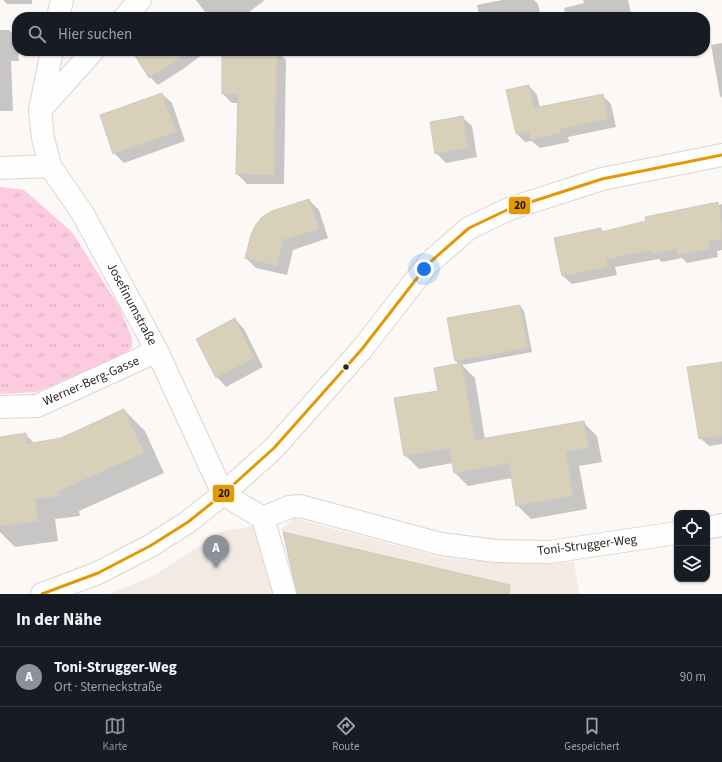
<!DOCTYPE html>
<html lang="de">
<head>
<meta charset="utf-8">
<style>
	:root { --surface:#171b24; --page:#242831; --text:#f1f3f6; --muted:#9ea1a6; --line:#363941; --accent:#8c9099 }
	body { margin:0; font-family:"Source Sans 3",sans-serif; background:var(--page); color:var(--text) }
	.controls { position:absolute; right:12px; bottom:12px; display:grid; overflow:hidden; border-radius:8px; box-shadow:0 1px 3px #0004 }
	.controls button { width:36px; height:36px; display:grid; place-items:center; padding:0; border:0; border-bottom:1px solid var(--line); background:var(--surface); color:var(--text); font:20px sans-serif }
	.you { position:absolute; left:424px; top:269px; width:14px; height:14px; margin:-10px; border:3px solid #fff; border-radius:50%; background:#1a73e8; box-shadow:0 0 0 6px #1a73e833 }
	.badge { display:grid; place-items:center; width:26px; height:26px; border-radius:50%; background:var(--accent); color:#fff; font-size:13px; font-weight:700 }
	.pin { position:absolute; translate:-50% -33px; filter:drop-shadow(0 1px 2px #0008) }
	.pin::after { content:''; position:absolute; top:21px; width:14px; height:12px; background:inherit; clip-path:polygon(0 0,100% 0,50% 100%) }
	.list { margin:0; padding:0; list-style:none }
	h2 { display:flex; justify-content:space-between; align-items:center; height:52px; margin:0; padding:0 16px; font-size:17px }
	h2 small { font-size:13px; font-weight:400; color:var(--muted) }
	.list li { display:grid; grid-template-columns:26px 1fr auto; gap:12px; align-items:center; box-sizing:border-box; height:60px; padding:0 16px; border-top:1px solid var(--line) }
	.list b { display:block; font-size:15px; white-space:nowrap }
	.list p { margin:0; font-size:13px; white-space:nowrap; color:var(--muted) }
	.list em { font-size:13px; font-style:normal; color:var(--muted) }
	.icon { flex:none; width:22px; height:22px; fill:none; stroke:currentColor; stroke-width:2; stroke-linecap:round; stroke-linejoin:round }
	.map { position:relative; flex:none; width:722px; height:594px; overflow:hidden }
	.search { position:absolute; background:var(--surface); box-shadow:0 1px 3px #0004; left:12px; right:12px; top:12px; height:44px; display:flex; align-items:center; gap:10px; box-sizing:border-box; padding:0 14px; border-radius:16px; color:var(--muted); font-size:15px }
	.sheet { height:112px; background:var(--surface) }
	nav { display:flex; justify-content:space-around; align-items:center; box-sizing:border-box; height:56px; border-top:1px solid var(--line); background:var(--surface); font-size:11px; color:var(--muted) }
	nav a { display:grid; justify-items:center; gap:2px }
	nav .on { color:var(--accent) }
	.map>svg:first-child { display:block }
	.built { fill:#f4eae4 }
	.grass { fill:url(#grass-tufts) }
	.shadow { fill:#0003 }
	.building { fill:#d9d0ba; stroke:#cecac4 }
	.lines { fill:none; stroke-linecap:round; stroke-linejoin:round }
	.minor-casing { stroke:#dcd5d0; stroke-width:24 }
	.minor { stroke:#fefefe; stroke-width:22 }
	.bus-1-casing { stroke:#fff; stroke-width:6 }
	.bus-1 { stroke:#e39903; stroke-width:3 }
	.bus-dot { fill:#30251e; stroke:#fff; stroke-width:1.5 }
	.labels { text-anchor:middle; dominant-baseline:central; stroke-width:3; stroke-linejoin:round; paint-order:stroke }
	.street-label { font-size:13px; fill:#30251e; stroke:#fff }
	.line-badge { stroke:#fff; stroke-width:1.5 }
	.pale-badge-label { font-size:11px; text-anchor:middle; font-weight:bold; fill:#111 }
</style>
</head>
<body>
<div class="map">
<svg width="722" height="594" viewBox="0 0 722 594">
	<defs>
		<pattern id="grass-tufts" width="24" height="20" patternUnits="userSpaceOnUse"><rect width="24" height="20" fill="#fccbe0"/><path d="M3 7l-1-3M5 7V3M7 7l1-3M15 17l-1-3M17 17v-4M19 17l1-3" fill="none" stroke="#d8aec0"/></pattern>
	</defs>
	<rect width="100%" height="100%" fill="#fbf8f5"/>
	<path class="built" d="M293,518L444,558L479,561L574,562L579,594H296L282,529Z
		M254,526L274,570L278,594H108L151,577L223,531Z"/>
	<path class="grass" d="M0,187L24,190L72,232L120,308L132,338V347L124,355L37,392L0,394Z"/>
	<path class="shadow" d="M3,0H32V4H7Z
		M196,0H265L249,12L251,17H206L208,16Z
		M502,0H534L538,4L541,17H479L477,5Z
		M583,0H628L632,17H566L564,8L584,3Z
		M0,30H9L17,38L19,61H11L13,111H0Z
		M722,43V98L720,96L711,45Z
		M133,51H207L183,69L158,85L150,77Z
		M223,51H277L286,60L284,184H247L237,174L239,103H232L223,94Z
		M600,51H610L602,53Z
		M529,86L537,95L540,108L602,95L611,104L616,127L568,137L569,142L540,148L532,141L525,142L517,134Z
		M162,94L172,103L185,141L124,163L114,153Z
		M462,117L472,126L477,157L446,163L436,153Z
		M309,200L319,210L328,238L293,250L287,275L256,268L246,258Z
		M717,203L719,205L722,204V250L717,251L718,257L687,263L682,258L662,262L659,259L615,267L617,275L572,284L563,276L601,229L604,232Z
		M520,306L524,311L532,352L462,365L475,378L485,440L584,423L597,436L602,462L579,466L587,509L531,519L517,505L512,478L468,486L454,472L453,463L419,469L405,455L439,391L460,365L455,360Z
		M235,319L244,329L263,367L226,387L217,377Z
		M722,363V444L709,446L700,438Z
		M124,410L145,431L164,473L79,511L80,516L55,519L58,541L15,547L0,532V438L26,435L35,444L61,439Z"/>
	<path class="building" d="M132,51H191L149,78Z
		M222,51H277L274,175L236,174L238,94H222Z
		M529,85L534,108L603,94L608,119L560,129L561,133L530,140L529,132L516,134L506,90Z
		M162,93L176,132L113,154L100,115Z
		M463,116L468,148L435,154L430,122Z
		M309,199L319,229L283,240L277,266L245,258L251,235L255,226L262,217L272,211Z
		M718,202L722,224V239L708,242L710,249L678,255L676,249L652,254V250L607,259L608,267L562,276L554,238L601,228V232L646,221L645,217Z
		M520,305L528,348L455,361L447,318Z
		M235,318L254,358L216,378L196,339Z
		M722,362V435L699,439L687,367Z
		M462,363L475,440L584,421L589,448L566,452L573,496L516,506L509,463L454,473L449,448L404,456L394,398L438,391L434,368Z
		M124,409L144,453L59,491L60,496L35,499L38,521L0,526V437L26,433L27,444L61,438Z
		M283,532L510,585L509,594H297Z"/>
	<g class="lines">
		<defs>
			<path id="minor" d="M58,17L62,0
				M125,17L140,0
				M52,51L40,110L43,138L50,166L83,214L157,351L223,494L263,518L289,507L300,506L441,544L497,551L549,552L677,533
				M41,109L93,51
				M0,168L50,166
				M0,407L37,406L157,351
				M263,518L285,594
				M707,528L722,525
				M42,594L98,573L150,546L188,522L223,494L274,448L362,349L428,264L469,228L509,209L602,179L722,155"/>
		</defs>
		<use href="#minor" class="minor-casing"/>
		<use href="#minor" class="minor"/>
		<defs>
			<path id="bus-1" d="M42,594L98,573L150,546L188,522L223,494L274,448L362,349L428,264L469,228L509,209L602,179L722,155"/>
		</defs>
		<use href="#bus-1" class="bus-1-casing"/>
		<use href="#bus-1" class="bus-1"/>
	</g>
	<circle class="bus-dot" cx="346" cy="367" r="3.5"/>
	<g class="labels">
		<g class="street-label">
			<text transform="translate(132 304) rotate(62)">Josefinumstraße</text>
			<text transform="translate(91 381) rotate(-24)">Werner-Berg-Gasse</text>
			<text transform="translate(587 545) rotate(-7)">Toni-Strugger-Weg</text>
		</g>
	</g>
	<g class="line-badge">
		<rect x="508" y="196" width="23" height="19" rx="4" fill="#e39903"/>
		<rect x="212" y="484" width="23" height="19" rx="4" fill="#e39903"/>
	</g>
	<g class="pale-badge-label">
		<text x="520" y="209">20</text>
		<text x="224" y="497">20</text>
	</g>
</svg>
<div class="controls">
<button><svg class="icon" aria-label="locate" viewBox="0 0 24 24"><circle cx="12" cy="12" r="6"/><path d="M12 2v4M12 18v4M2 12h4M18 12h4"/></svg></button>
<button><svg class="icon" aria-label="layers" viewBox="0 0 24 24"><path d="M12 4l9 5-9 5-9-5zM3 14l9 5 9-5"/></svg></button>
</div>
<div class="you"></div>
<div class="pin badge" style="left:216px;top:568px">A</div>
<div class="search"><svg class="icon" aria-label="search" viewBox="0 0 24 24"><circle cx="10" cy="10" r="6"/><path d="M15 15l6 6"/></svg>Hier suchen</div>
</div>
<section class="sheet">
<h2>In der Nähe<small></small></h2>
<ul class="list">
<li><span class="badge">A</span><div><b>Toni-Strugger-Weg</b><p>Ort · Sterneckstraße</p></div><em>90 m</em></li>
</ul>
</section>
<nav>
<a class="on"><svg class="icon" aria-label="map" viewBox="0 0 24 24"><path d="M3 6l6-2 6 2 6-2v14l-6 2-6-2-6 2zM9 4v14M15 6v14"/></svg>Karte</a>
<a><svg class="icon" aria-label="directions" viewBox="0 0 24 24"><path d="M12 3l9 9-9 9-9-9zM9 14v-3h6M13 9l2 2-2 2"/></svg>Route</a>
<a><svg class="icon" aria-label="saved" viewBox="0 0 24 24"><path d="M7 4h10v16l-5-4-5 4z"/></svg>Gespeichert</a>
</nav>
</body>
</html>
